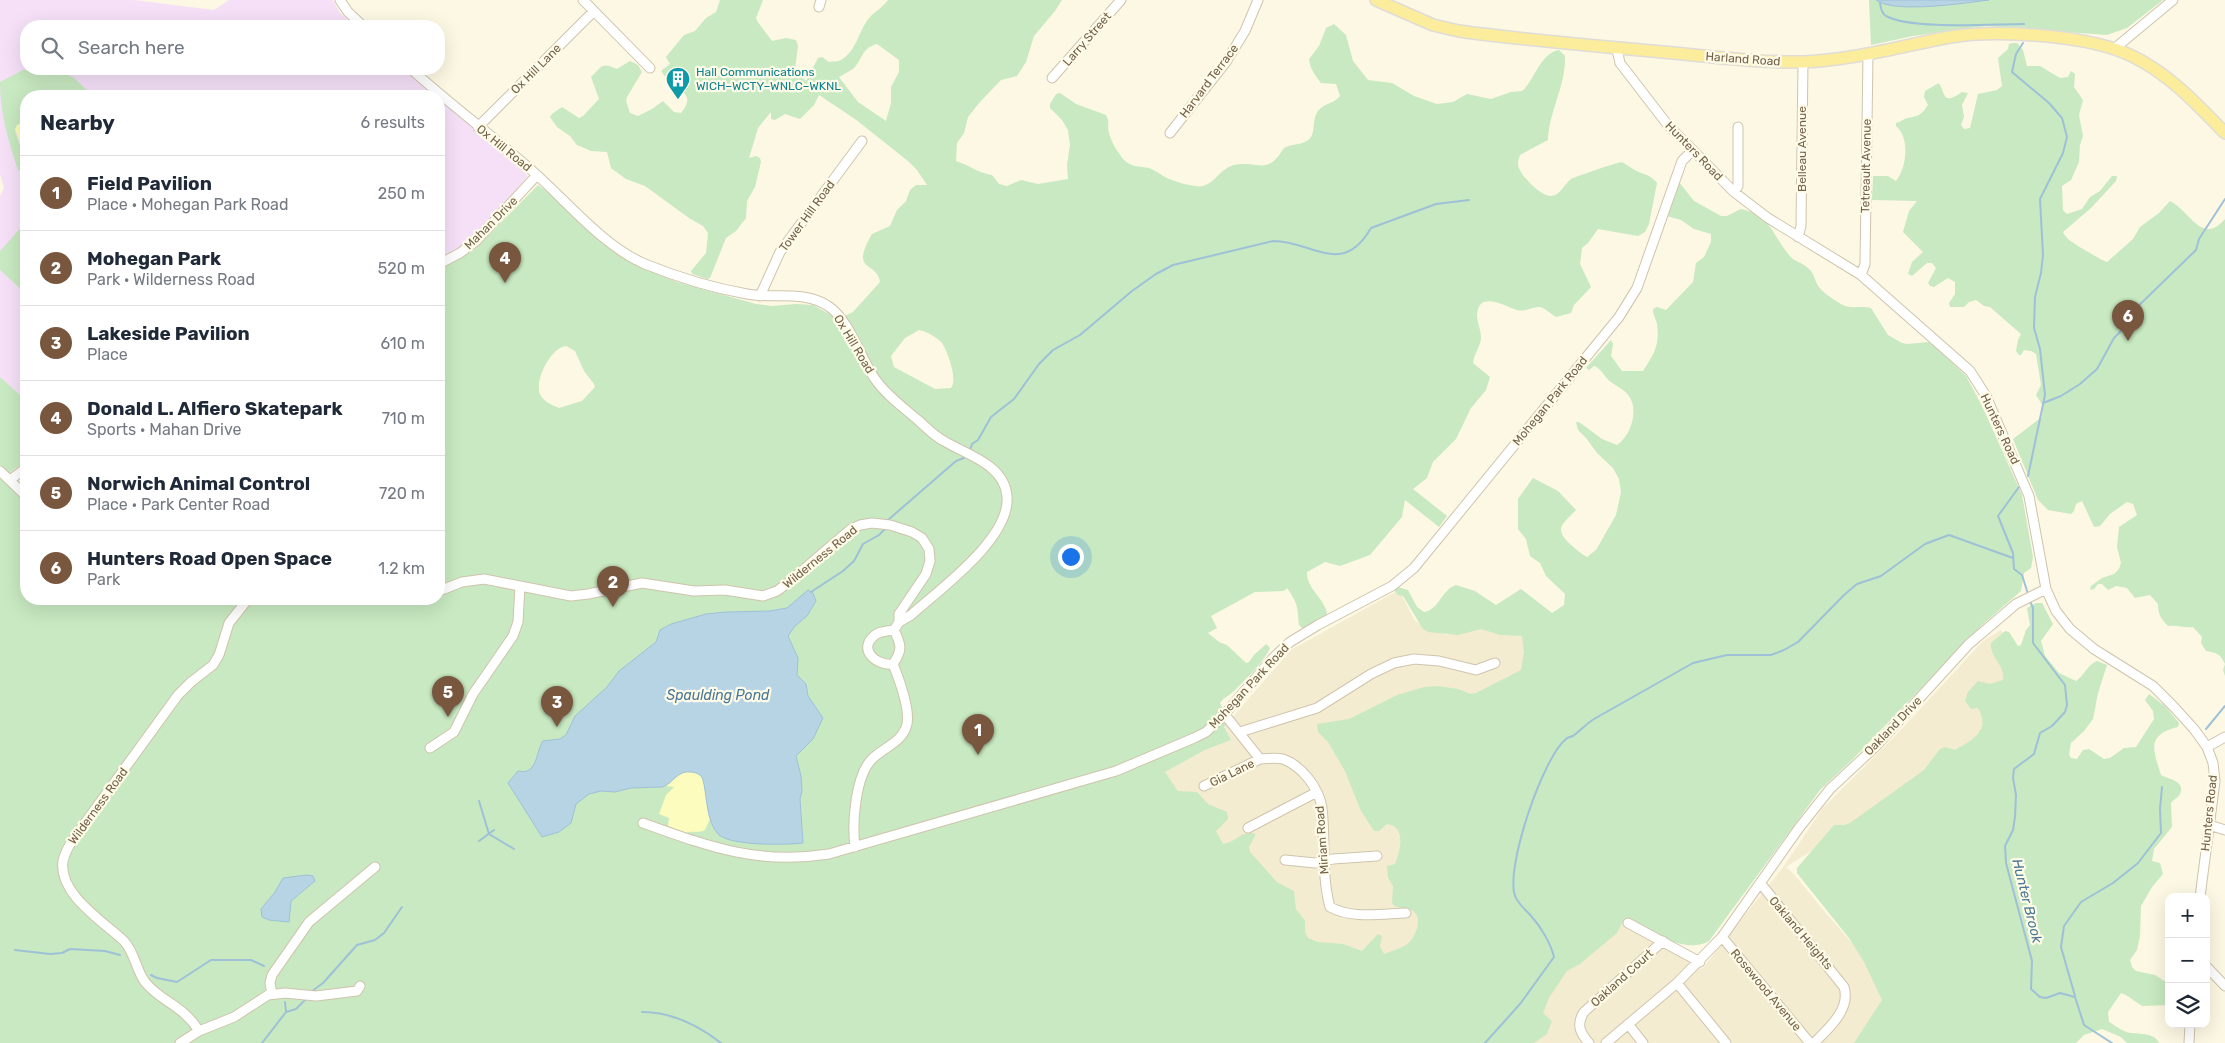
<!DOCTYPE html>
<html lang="en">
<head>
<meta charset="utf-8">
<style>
	:root { --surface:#fff; --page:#f6f6f7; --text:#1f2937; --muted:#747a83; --line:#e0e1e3; --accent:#79573f }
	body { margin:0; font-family:Rubik,sans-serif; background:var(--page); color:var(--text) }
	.controls { position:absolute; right:15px; bottom:15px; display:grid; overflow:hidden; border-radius:10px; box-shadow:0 5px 20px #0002 }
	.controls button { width:45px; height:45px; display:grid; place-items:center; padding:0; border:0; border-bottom:1px solid var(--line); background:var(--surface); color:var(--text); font:25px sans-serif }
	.you { position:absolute; left:1070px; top:556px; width:18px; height:18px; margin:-12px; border:4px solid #fff; border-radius:50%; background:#1a73e8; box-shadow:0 0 0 8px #1a73e833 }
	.badge { display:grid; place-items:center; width:32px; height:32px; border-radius:50%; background:var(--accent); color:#fff; font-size:16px; font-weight:700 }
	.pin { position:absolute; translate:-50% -41px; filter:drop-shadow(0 1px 2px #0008) }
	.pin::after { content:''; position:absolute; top:26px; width:18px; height:15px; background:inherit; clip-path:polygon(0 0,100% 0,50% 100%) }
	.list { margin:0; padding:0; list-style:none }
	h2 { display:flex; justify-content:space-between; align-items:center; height:65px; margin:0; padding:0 20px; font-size:21px }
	h2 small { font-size:16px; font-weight:400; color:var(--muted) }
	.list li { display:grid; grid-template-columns:32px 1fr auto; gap:15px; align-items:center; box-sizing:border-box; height:75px; padding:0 20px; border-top:1px solid var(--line) }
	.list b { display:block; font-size:19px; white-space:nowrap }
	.list p { margin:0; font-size:16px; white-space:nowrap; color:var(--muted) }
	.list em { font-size:16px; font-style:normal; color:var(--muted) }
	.icon { flex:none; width:28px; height:28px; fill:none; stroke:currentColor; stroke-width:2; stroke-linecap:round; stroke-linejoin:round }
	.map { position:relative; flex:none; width:2225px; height:1043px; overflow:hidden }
	.search { position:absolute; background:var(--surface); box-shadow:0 5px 20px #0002; left:20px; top:20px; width:425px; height:55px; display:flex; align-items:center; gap:12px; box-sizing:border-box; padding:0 18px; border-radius:20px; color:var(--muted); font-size:19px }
	.panel { position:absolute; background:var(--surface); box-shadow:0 5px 20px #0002; left:20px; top:90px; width:425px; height:515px; border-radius:20px }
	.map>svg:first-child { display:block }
	.residential { fill:#f4ecd1 }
	.education { fill:#f5e0f8 }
	.green { fill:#c8e9c1; fill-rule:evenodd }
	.sand { fill:#fbfcbd }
	.water { fill:#b7d4e5; stroke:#9ec1d7 }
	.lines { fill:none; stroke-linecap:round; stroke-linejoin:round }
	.stream { stroke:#9ec1d7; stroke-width:2 }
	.minor-casing { stroke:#cfc4ad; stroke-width:11 }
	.major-casing { stroke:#e0dcd7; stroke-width:14 }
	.minor { stroke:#fff; stroke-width:9 }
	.major { stroke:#fbed9b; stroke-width:11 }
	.labels { text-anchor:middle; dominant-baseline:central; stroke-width:4.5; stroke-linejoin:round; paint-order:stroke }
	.street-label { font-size:12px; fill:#746249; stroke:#fffbe9 }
	.culture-label { font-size:12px; fill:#0d838f; stroke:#fffbe9; text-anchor:start }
	.water-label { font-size:14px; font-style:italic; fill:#497795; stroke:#fffbe9 }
</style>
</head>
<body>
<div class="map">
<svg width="2225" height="1043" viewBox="0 0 2225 1043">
	<rect width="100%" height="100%" fill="#fcf8e3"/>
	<path class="residential" d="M1399,590L1415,621L1447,635L1490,624L1521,632L1531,652L1515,683L1404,827L1426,910L1414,954L1368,963L1309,947L1221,847L1164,772L1205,750L1231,740L1224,727L1291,650Z
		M2001,630L2016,662L2063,691L1786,867L1793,873L1825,912L1904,1003L1867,1043H1454L1604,916L1633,927L1682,953L1702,969L1784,866L1822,809L1897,734L1983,641Z"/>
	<path class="education" d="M0,0H134L214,10L229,0H333L340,13L354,26H26V69H403L435,96H26V400L0,377V196L4,188L0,174Z
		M439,99L524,167L527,177L477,235L464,246L439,260Z"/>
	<path class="green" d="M720,0H763L756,18L757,21L772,41L786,38L796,40L798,46L795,69L806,81L818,58L822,57L829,62C834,61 838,62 841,60C857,51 859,29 870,17C876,11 883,7 888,0H1062L1055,11L1034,36L1026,62L1017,76L1001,80L979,103L968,117L964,133L957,143L956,161C969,165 978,173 992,175L999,184L1007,186L1021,180L1038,184L1068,179L1067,165L1070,145L1068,130L1062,120L1050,108V104L1056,94L1060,93L1076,104L1106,115C1110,122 1107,126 1109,133C1111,142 1118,153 1124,160C1132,168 1140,166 1149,168C1157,171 1162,176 1169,179C1176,182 1197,188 1203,186C1215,183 1221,168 1234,165C1260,160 1266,177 1284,148C1291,144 1300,145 1307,141C1317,135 1311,120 1318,111C1324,103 1334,104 1340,96L1336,84L1321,83C1315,75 1310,69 1309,59L1319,46L1326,28L1334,24L1346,35L1353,61L1368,80L1392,83L1414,96L1437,104L1453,102L1467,94L1491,99L1511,92L1522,91C1535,80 1540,53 1559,50L1565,56C1566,86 1549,111 1548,140L1520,155C1519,158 1518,160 1518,163C1517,173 1541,197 1551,196C1561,195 1564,184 1571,179C1574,177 1619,162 1621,162C1626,163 1630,168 1635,170C1644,175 1650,174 1657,183L1649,224L1645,232L1638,236L1598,229L1588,243L1582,248L1580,264L1591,287L1574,305L1571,313L1556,317C1552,315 1547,310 1543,308C1535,304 1526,313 1517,310C1505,306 1478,290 1477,315C1477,322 1481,330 1481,338C1481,345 1474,354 1473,363L1490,377L1486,390L1471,408L1456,439L1433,462L1427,478L1413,489L1447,516L1439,527L1405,500L1402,517L1370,555L1340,566L1325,562L1307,572C1306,588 1324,598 1327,613L1326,616L1303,629L1299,625C1297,607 1299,605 1287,588L1284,591L1255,592L1211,616L1217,628L1208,633L1219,642L1227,645L1246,663L1249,662L1254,655L1266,644L1270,648C1264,662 1245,680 1234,691C1229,696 1224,697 1220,703L1229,721L1224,727L1231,740L1205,750L1165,772L1178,791L1197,792L1208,804L1227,812L1228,819L1216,831L1223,844C1235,843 1242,829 1256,834L1249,847L1250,852L1277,882L1294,891L1296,909L1305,921V932L1308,938L1318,942L1343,944L1362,951L1378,934L1382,936L1380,946L1384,954C1391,951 1399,949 1406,945C1415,939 1424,918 1413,911C1406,906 1396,910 1392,903L1393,886L1388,878L1387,866L1395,864C1400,852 1407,826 1387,824L1379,831H1374L1361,811L1345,771L1328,742L1318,732L1317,724L1349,719L1397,695L1424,687L1438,686L1458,689L1471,694L1476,693L1521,670L1524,652L1522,636L1500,635L1481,629L1458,635L1428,632L1423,629L1403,596L1398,595L1394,590L1398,587L1408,590L1417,607L1424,612C1439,610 1442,589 1456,585L1475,591L1496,605L1521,589L1552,613L1564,605L1565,594L1546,576L1540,563L1530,556L1526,539L1518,529V499L1533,478L1558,491L1576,510C1562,525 1553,528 1571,545C1576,549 1581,554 1587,557L1596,550L1616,515L1621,492L1619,479L1613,468L1597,453L1586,438L1578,430L1576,422H1579L1602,439L1617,445C1631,436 1639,410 1629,396C1625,390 1616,386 1611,382C1604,377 1602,369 1594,366L1589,370L1586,368L1611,340L1613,344L1611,356L1622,371H1643C1654,354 1660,345 1657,324C1656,319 1653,315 1653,309L1657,307L1666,310L1693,282L1696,263L1704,257L1711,242V234L1694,229L1681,220L1667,216L1679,182L1694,201L1721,216H1727L1741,209C1771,215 1772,235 1789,255C1794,262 1802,262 1808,268C1814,273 1814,278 1817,284C1821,292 1833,299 1841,304C1850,310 1861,305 1871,308L1888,335L1902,343L1907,344L1929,342L1940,351L1966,376L1983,408L2022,495L2033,557L2031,568L2024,573L2021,591L1982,625L1853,759L1820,790L1709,941C1693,951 1667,941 1652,933C1643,929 1635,917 1625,918L1617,933L1580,964L1567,971L1549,998L1543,1013L1552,1021L1547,1034L1534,1043H0V477L26,503V599H439V269L474,250L538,185L555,198L610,248L645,269L677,282L756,304L772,306L796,304L813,305L838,319L853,312L880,282C877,260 849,274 872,234L890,226L897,210L906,201L910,190L916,185H927L917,170L908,161L855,119L819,95L814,105L800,119L785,114L775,120L771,119V112L758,128L749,158L756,156L760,158L761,162L755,187L747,201L746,218L736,231L726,238L710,278L707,279L692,274L691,271L706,253L708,233L703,226L689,218L645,186L626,179L611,168L607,152L591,151L577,145L570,136L557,127L550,117L552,114L562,107L579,118L583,116L599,99L591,77C603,66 600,62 617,69L630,61L638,65L642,72L627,97L626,101L630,113L638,116L652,109L663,101L674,112L681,113C692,99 688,95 675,86C669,82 665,76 661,71L670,64L666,57L684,35L695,31L706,18L716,12ZM877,44L899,60V72L891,87V103L886,121L858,102L839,77C843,74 849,72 853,69C862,61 861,48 877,44ZM919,330C926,331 938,338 942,343C948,352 958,380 951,388L935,389L894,367L891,356L905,338ZM566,346L575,351L584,371L594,384L595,387L582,401L559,408C552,405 544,402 540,394C534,381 551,347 566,346Z
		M1869,0H2163L2127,28L2107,35L1986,26L1913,36L1871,45Z
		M2013,43H2017L2023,50L2027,66H2040L2060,78L2068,77L2071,71L2075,74L2074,87L2083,100L2079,115L2083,136L2080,145L2079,162L2071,180L2062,186L2063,210L2067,214L2082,209L2090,197L2100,191L2112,176H2117L2116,181L2091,208L2063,232C2063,233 2067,238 2068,239C2071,242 2104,262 2107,262L2133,239L2140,227L2159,213L2170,201C2190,211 2202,246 2225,219V676L2223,670L2225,664C2220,653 2216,653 2206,651L2201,643L2202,637L2193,627C2184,628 2177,625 2168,626C2161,618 2158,615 2158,604L2150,595L2135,598L2127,588L2116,586L2108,590L2102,584H2098L2094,589L2090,590L2091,586L2102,578L2114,574L2119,569L2121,563L2117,547L2119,527L2137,515L2133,504L2127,502L2110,514L2100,526L2094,527L2082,501L2076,504L2074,511L2071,514L2048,510L2038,500L2013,439L2042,417L2043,406L2036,395L2041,385L2036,354L2031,351L2024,350L2021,355H2019L2016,351L2018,340L2021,334L1990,307L1984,306L1976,300L1969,302L1964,307H1950L1949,303L1955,294V282L1948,278L1934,287L1930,286L1928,283L1936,268L1932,263H1927L1912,276L1908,274L1912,262L1923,252L1903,232L1909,211L1917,201L1872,200L1873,176H1888L1896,181C1907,168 1910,137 1896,126V123C1901,122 1903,119 1908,118C1918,116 1922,115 1928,105L1924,97L1925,91L1939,83C1946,96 1943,105 1962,92L1968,93L1962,105L1964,117L1961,125L1964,129L1970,128L1978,94L1997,90L2002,86L1998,58L2008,49L2009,44Z
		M53,69L73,77L93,96H26V121L22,123L15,131L24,157V163H26V171L23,172L18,170C8,140 0,113 0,82L23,70Z
		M26,222V294L0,270V251Z
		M0,377L26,400V461L9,473L0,465Z
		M2036,603H2042L2053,624L2041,641L2045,656L2059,673L2076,681C2085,675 2087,665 2097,661L2107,665L2098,693L2093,719L2084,731L2071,743L2069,754L2071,758L2077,759L2083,750L2089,749L2104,759L2110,758L2124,748L2136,747L2154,719L2153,711L2145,700L2149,694L2165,706L2179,723L2178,727C2146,735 2153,749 2161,775C2168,779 2186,781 2180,794C2178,798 2174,799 2171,803L2172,827L2154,849L2152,861L2160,863L2163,874L2152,887L2141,906L2140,936L2137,950L2130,960L2132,967L2136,971L2155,975L2169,984V1005L2142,1006L2126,995L2121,993L2108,1012L2109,1022C2116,1026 2123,1032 2131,1033C2140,1034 2155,1033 2159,1043H2127L2121,1037L2102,1029L2084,1035L2076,1043H1854L1882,1000L1864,962L1849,938L1797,873V868L1834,825H1844L1850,823L1924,770L1940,749L1945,747L1955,750C1967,743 1986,734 1982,718C1980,713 1981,711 1977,708L1971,709L1965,701L1968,692L1978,681L1990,684L2003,680C2006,666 1989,657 1991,643L2005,631L2009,632L2018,646L2021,645L2026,630L2030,625L2027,608Z"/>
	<path class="sand" d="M26,121V134L20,139L26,156L25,163L22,160L24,156L15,129L17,125Z
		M690,771L700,775L704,781L710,819L705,830C698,834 692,830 686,833L668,826L669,818L659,814L666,795L674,787L666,786L679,774Z"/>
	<path class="water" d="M1876,0H1989C1965,3 1894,14 1876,0Z
		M808,590L813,593L816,601L807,616L795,626L788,636L798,658L797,675L806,684L808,696L823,718L813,739L796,756L801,776L802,791L800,799L803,843C786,845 733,846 719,835C706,823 707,794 703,780C702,775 696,772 691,772C677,770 673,784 662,787L631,788L615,792L601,791L589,794L576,804L571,823L559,832L542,837L508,783L518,771C538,776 536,750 543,741L560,739L566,735L575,716L607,687L619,671L656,642L660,630L671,624L706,614L726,612L769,611L787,608Z
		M307,875L313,876L315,881L291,901L289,922L269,920L262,917L261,909L275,892L283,878Z"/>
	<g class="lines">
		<path class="stream" d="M1880,3C1881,8 1881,13 1886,16C1912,30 1992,24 2024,24
			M2023,43L2016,54L2012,72L2049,103L2062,118L2067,137L2063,153L2040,199L2043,255L2041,273L2035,297L2034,328L2040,349L2045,395L2028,476
			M2043,403L2061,396L2080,384L2097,369L2114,338L2123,329L2130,314L2196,250L2199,239L2225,199
			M970,450L972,444L978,440L991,417L1014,399L1039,364L1053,350L1080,335L1132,291L1156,274L1173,265L1273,241C1313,241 1342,278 1371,228L1436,204L1469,200
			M2019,487L1998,516L2013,553L2014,569L2022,575L2028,594
			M888,520L956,461L964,458
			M811,592L843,571L854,561L863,544L879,535L886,528
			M2030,601L2033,608V643L2065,685L2067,705L2065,712L2052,726L2040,733L2034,754L2014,769L2013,778L2016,795L2015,817L2013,830L2005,846L2006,863L2032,961L2031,989L2040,997L2046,998L2060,993L2075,997L2084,1025L2112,1043
			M2206,729L2225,706
			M479,801L489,834L514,849
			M479,841L494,830
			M15,950L50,954L62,953L70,949L105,951L120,955
			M151,975L157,978L177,982L211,960H251L264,966
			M311,992L323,983L357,945L375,940L384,933L402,907
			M2075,996L2061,947L2064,926L2081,902L2113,883L2138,863L2161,833L2160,809L2162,787
			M285,1002L286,1012
			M642,1012C672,1012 698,1025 721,1043
			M262,1043L286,1012L296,1009L305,1000
			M1485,1043L1520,1004L1554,957C1551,944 1541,927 1532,917C1527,911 1518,904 1515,896C1505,868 1543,757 1566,739C1568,737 1571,737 1573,736C1581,730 1586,724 1594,719L1693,663L1727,655H1771L1784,650L1798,642L1844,595L1857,584L1881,576L1925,544L1949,535L2013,558"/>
		<defs>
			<path id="minor" d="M340,0L348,12L363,26
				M583,0L650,68
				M819,7L821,0
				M1617,49L1620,63L1667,124L1734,192L1768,218L1861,275L1970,371L1986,396L2029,496L2046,589L2056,611L2070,629L2094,649L2153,686L2173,706L2194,729L2207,747L2213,763L2215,781L2200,897
				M2114,49L2173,0
				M411,69C452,106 497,139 538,176C570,205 605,247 645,264C677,277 713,288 747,294C774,299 804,290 828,306C849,319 861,359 875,379C886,395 904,408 919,421C927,428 934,436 944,441C967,455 1004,464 1007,496C1011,538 940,589 911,615L899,622
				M1052,78L1121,0
				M478,127L594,11
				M1170,133L1226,62L1245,31L1258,0
				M1734,192L1738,186V127
				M1798,237L1801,226L1803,62
				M439,264L460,253L476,241L537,175
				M1861,275L1865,264L1868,55
				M760,296L780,252L862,141
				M0,471L26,496
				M10,480L26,468
				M439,591L462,582L484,579L571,596L588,594L642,583L694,591L725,590L763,596L777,591L789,582L851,529L860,525L872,523L890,525L912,532L922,538L929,549L930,561L926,574L899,614V622L894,630C888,631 880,631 875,635C857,649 876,666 893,664
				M893,664C903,650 901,644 894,630
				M1225,715L1260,759C1267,759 1276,757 1283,759C1302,766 1319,788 1322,808C1326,841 1321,875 1330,907C1352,919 1381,914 1406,913
				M1240,732L1317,708L1371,674L1394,663L1414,659L1439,661L1476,670L1495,663
				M2207,747L2225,737
				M430,748L454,732L473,694L513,636L518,622L520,586
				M1204,786L1260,759
				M643,823C710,847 757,865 829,854L1116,771L1194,738L1206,732L1223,716L1272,659L1290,642L1318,625L1392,586L1414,568L1619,317L1637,288L1682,161L1692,151
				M2209,825L2225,830
				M1248,828L1317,792
				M855,847C852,824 855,776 872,759C884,747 903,742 907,724C910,708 899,679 893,664
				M1285,860L1315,863L1333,859L1377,856
				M1761,884L1844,987C1851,1009 1829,1028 1814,1043
				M1628,923L1700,962
				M1722,937L1810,1043
				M2206,966L2225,986
				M1677,983L1726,1043
				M272,994L270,983L272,975L309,922L375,867
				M1628,1024L1643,1043
				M199,1031C183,1005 161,1002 145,982C136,970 135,953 124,941C104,922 58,894 63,861C65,851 71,842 77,834L178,695L191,682L213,665L219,655L229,623L248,599
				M180,1043L199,1031L234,1017L268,995L285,993L316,996L357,991L360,986
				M1589,1043C1580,1033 1576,1024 1584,1012L1663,941
				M1606,1043L1677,983L1722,937L1799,828L1830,789L1875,747L1969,644L2016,604L2046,589
				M2189,1043L2190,1024"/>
			<path id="major" d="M1376,0L1433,25L1459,31C1523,40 1587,45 1651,51C1702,55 1752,63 1803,62C1854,60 1901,46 1950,37C1997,29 2089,35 2132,56C2168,73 2198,105 2225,133"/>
		</defs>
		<use href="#minor" class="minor-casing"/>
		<use href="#major" class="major-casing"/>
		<use href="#minor" class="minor"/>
		<use href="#major" class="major"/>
	</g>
	<defs>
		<symbol id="building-pin" viewBox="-11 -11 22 30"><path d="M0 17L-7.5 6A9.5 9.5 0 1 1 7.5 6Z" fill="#0f9aa8" stroke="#fffbe9"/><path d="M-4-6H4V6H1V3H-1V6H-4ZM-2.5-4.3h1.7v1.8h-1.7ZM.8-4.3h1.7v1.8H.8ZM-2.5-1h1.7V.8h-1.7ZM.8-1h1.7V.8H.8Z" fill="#fff"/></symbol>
	</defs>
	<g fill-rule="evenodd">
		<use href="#building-pin" x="664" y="65" width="28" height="38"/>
	</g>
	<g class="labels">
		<g class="street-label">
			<text transform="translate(1087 39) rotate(-49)">Larry Street</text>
			<text transform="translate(1743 59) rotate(4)">Harland Road</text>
			<text transform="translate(536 69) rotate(-45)">Ox Hill Lane</text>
			<text transform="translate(1209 81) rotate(-53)">Harvard Terrace</text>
			<text transform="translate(504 148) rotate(39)">Ox Hill Road</text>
			<text transform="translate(1802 149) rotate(-90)">Belleau Avenue</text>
			<text transform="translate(1694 151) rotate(46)">Hunters Road</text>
			<text transform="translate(1866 166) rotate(-89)">Tetreault Avenue</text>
			<text transform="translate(807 216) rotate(-54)">Tower Hill Road</text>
			<text transform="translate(491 223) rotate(-45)">Mahan Drive</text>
			<text transform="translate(854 344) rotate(59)">Ox Hill Road</text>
			<text transform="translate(1550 401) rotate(-51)">Mohegan Park Road</text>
			<text transform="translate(2000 429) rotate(65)">Hunters Road</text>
			<text transform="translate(820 557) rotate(-39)">Wilderness Road</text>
			<text transform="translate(1249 686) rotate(-47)">Mohegan Park Road</text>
			<text transform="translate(1893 726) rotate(-46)">Oakland Drive</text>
			<text transform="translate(1232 773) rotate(-26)">Gia Lane</text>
			<text transform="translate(98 806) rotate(-54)">Wilderness Road</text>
			<text transform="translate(2209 813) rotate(-84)">Hunters Road</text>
			<text transform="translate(1322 840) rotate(-94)">Miriam Road</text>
			<text transform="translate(1801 933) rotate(50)">Oakland Heights</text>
			<text transform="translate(1622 978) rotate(-42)">Oakland Court</text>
			<text transform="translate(1766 990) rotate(50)">Rosewood Avenue</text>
		</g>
		<g class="culture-label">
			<text x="696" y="72">Hall Communications<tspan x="696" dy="14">WICH–WCTY–WNLC–WKNL</tspan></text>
		</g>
		<g class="water-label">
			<text x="718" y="695">Spaulding Pond</text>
			<text transform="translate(2027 901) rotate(76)">Hunter Brook</text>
		</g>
	</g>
</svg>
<div class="controls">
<button>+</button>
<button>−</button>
<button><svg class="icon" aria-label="layers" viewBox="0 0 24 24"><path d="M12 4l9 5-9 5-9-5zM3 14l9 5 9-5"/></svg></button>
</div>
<div class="you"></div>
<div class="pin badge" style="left:978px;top:755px">1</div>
<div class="pin badge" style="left:613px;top:607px">2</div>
<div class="pin badge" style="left:557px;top:727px">3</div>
<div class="pin badge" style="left:505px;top:283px">4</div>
<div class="pin badge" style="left:448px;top:717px">5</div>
<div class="pin badge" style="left:2128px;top:341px">6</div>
<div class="search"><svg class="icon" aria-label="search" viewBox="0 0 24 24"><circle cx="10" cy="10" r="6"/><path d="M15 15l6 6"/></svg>Search here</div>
<section class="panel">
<h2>Nearby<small>6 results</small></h2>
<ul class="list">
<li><span class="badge">1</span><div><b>Field Pavilion</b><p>Place · Mohegan Park Road</p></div><em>250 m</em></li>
<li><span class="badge">2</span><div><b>Mohegan Park</b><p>Park · Wilderness Road</p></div><em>520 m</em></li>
<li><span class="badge">3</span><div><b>Lakeside Pavilion</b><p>Place</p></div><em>610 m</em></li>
<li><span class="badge">4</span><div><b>Donald L. Alfiero Skatepark</b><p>Sports · Mahan Drive</p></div><em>710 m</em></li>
<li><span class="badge">5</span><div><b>Norwich Animal Control</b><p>Place · Park Center Road</p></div><em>720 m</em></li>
<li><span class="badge">6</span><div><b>Hunters Road Open Space</b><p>Park</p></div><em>1.2 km</em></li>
</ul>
</section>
</div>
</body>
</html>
